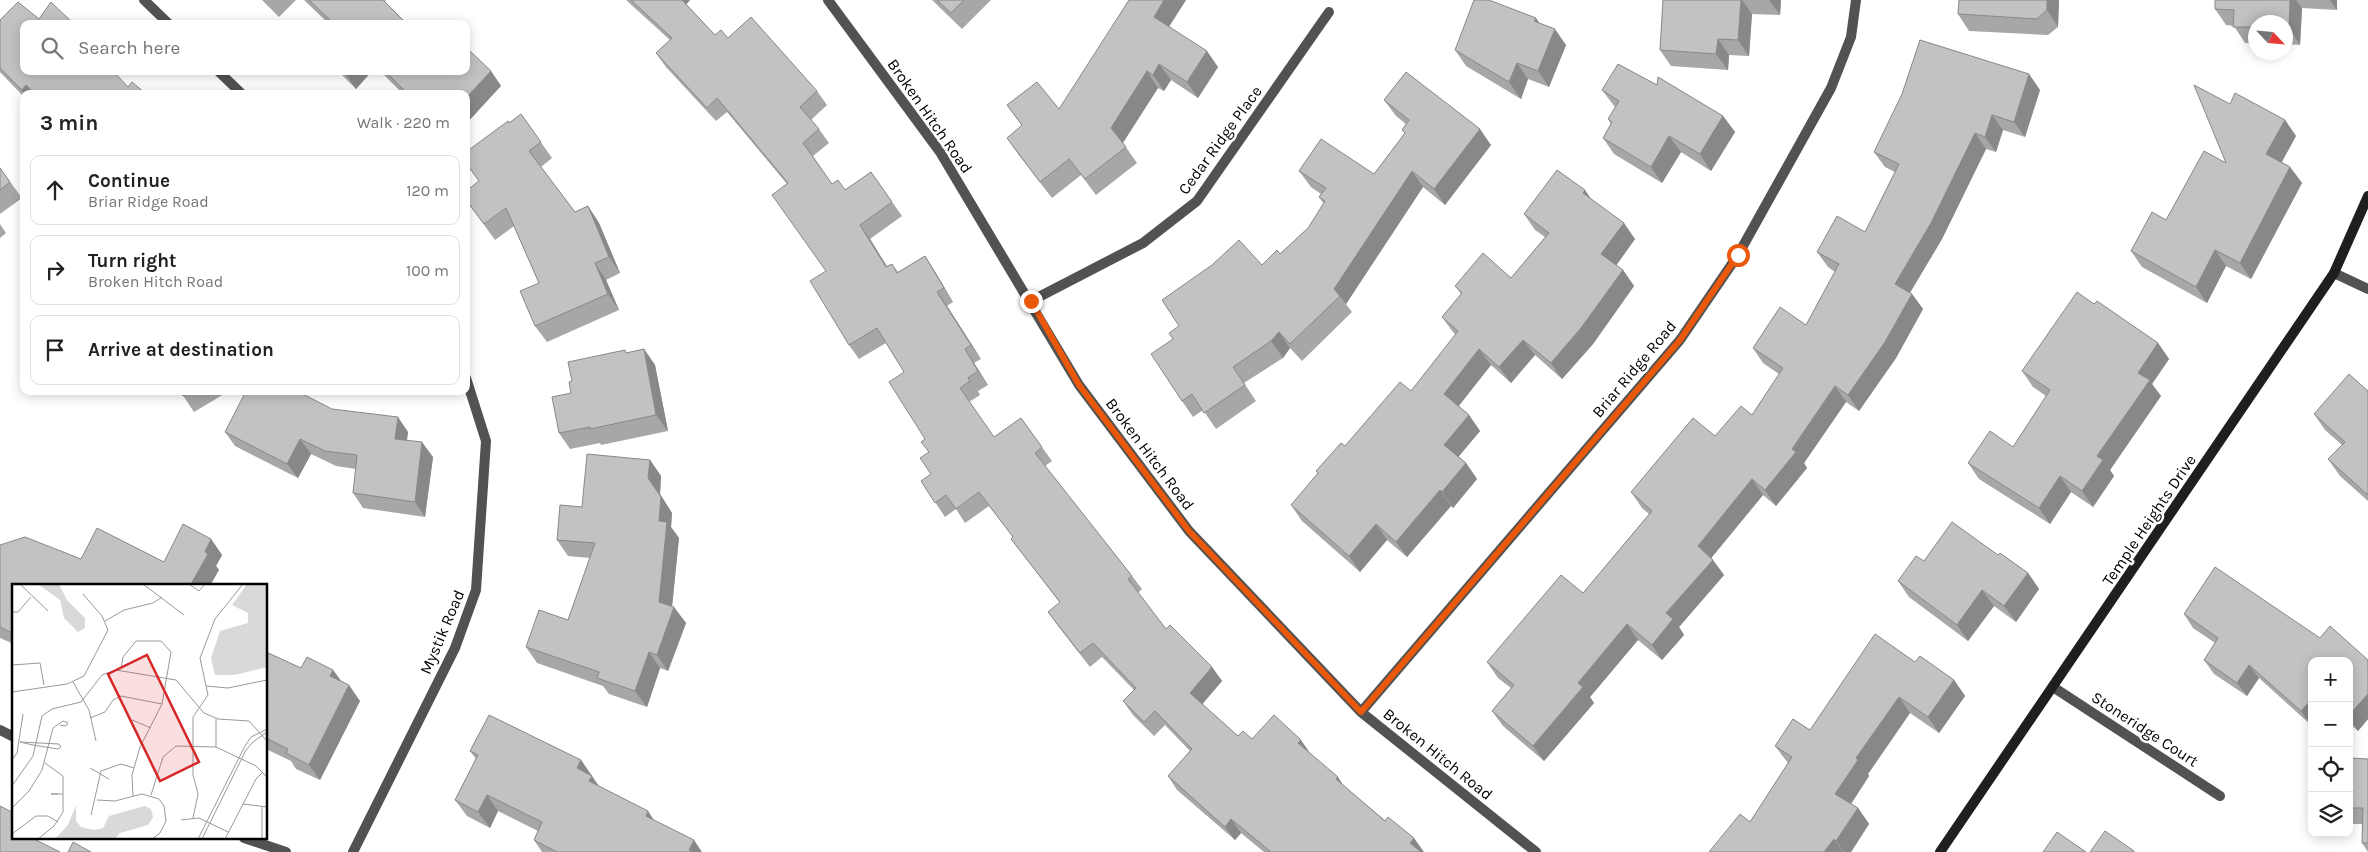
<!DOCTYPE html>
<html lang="en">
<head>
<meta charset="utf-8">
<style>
	:root { --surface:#fff; --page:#f6f6f6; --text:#222; --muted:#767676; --line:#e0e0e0 }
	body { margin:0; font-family:Karla,sans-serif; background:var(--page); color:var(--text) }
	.controls { position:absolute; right:15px; bottom:15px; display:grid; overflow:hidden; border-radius:10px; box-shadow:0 2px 12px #0003 }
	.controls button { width:45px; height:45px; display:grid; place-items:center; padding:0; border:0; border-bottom:1px solid var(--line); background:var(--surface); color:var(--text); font:25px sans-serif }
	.compass { position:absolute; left:2248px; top:15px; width:45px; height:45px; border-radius:50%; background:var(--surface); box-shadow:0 2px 12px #0003; rotate:116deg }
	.stop { position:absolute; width:15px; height:15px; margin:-11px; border:4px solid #ea580c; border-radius:50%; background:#fff }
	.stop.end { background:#ea580c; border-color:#fff; box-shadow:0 1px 5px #0008 }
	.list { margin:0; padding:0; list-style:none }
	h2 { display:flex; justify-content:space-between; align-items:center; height:65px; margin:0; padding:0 20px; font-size:21px }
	h2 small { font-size:16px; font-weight:400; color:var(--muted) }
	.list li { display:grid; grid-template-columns:32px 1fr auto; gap:15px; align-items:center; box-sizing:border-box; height:70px; margin:0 10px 10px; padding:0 10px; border:1px solid var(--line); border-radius:10px }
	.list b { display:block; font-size:19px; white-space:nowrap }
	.list p { margin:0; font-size:16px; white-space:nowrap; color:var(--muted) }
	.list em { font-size:16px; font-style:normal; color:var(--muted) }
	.icon { flex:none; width:28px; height:28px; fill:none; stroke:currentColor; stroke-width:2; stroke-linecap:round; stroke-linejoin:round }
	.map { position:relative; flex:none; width:2368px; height:852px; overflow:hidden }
	.search { position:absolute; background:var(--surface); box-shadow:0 2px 12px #0003; left:20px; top:20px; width:450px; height:55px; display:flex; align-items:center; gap:12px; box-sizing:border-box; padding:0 18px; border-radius:10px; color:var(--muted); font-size:19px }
	.panel { position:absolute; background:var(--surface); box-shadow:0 2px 12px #0003; left:20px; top:90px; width:450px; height:305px; border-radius:10px }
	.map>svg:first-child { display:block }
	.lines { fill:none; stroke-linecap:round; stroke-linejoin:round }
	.street { stroke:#525252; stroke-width:10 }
	.secondary { stroke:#1f1f1f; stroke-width:10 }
	.wall { fill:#a7a7a7 }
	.shaded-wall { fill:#888 }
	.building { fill:#c2c2c2; stroke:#888 }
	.route { stroke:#ea580c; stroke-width:6 }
	.labels { text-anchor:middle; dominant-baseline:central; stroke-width:5; stroke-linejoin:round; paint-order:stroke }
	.street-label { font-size:16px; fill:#000; stroke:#fff }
	.inset-road { fill:none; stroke:#999; stroke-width:1 }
	.view { fill:#d62828; fill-opacity:0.15; stroke:#d62828; stroke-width:2.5 }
	.inset-edge { fill:none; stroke:#000; stroke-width:2.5 }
</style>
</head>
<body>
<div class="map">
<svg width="2368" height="852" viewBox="0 0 2368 852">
	<rect width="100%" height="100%" fill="#fff"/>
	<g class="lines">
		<path class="street" d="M144,0L169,24
			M828,0L940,152L1079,385L1189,531L1361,712L1536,852
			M218,71L242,94
			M2334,273L2368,289
			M1031,301L1143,243L1197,201L1329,12
			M2053,687L2220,796
			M1361,712L1680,340L1738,255L1831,88L1851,37L1856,0
			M0,730L14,737
			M244,838L286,852
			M353,852L455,648L476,590L486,441L466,378"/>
		<path class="secondary" d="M1940,852L2334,273L2368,196"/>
	</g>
	<path class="wall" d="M262,0H296L279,17Z
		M304,0H386L384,2L407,24H329Z
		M626,0H690L686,4L715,35L728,38L817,91L827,105L811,120L819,129L829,143L813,156L832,184L845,190L871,172L902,216L870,239L887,266L892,264L898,272L925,256L934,270L953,302L947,306L981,359L974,363L988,385L978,391L980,395L969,402L994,437L1021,418L1052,461L1045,466L1132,576L1142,589L1138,593L1166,629L1212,667L1222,681L1202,704L1238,736L1310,753L1344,786L1423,852H1264L1241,833L1235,840L1177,790L1168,776L1190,751L1165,725L1154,736L1133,715L1123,701L1134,690L1102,657L1090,667L1058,626L1048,612L1060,603L1021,552L1011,539L1013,537L989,506L965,523L956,509L945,517L921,481L931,474L929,452L904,372L886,343L859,359L849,345L826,271L787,184L727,112L716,121L666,67L656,53L670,40Z
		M932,0H991L962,29Z
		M1186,0L1169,26L1218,67L1198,98L1171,80L1164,91L1158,88L1123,143L1137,163L1096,195L1081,175L1052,198L1018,154L1007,138L1022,126L1007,105L1059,109Z
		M1663,0H1781L1780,15L1752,14L1749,56L1729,55L1728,70L1671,66L1660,50Z
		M2059,0L2058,27L2048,35L1969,31L1958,14Z
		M2215,0H2337V10L2302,8L2300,45L2286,44V22H2256V43H2245L2234,26L2226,25L2215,9Z
		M39,19L74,24H24L128,87L146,94H24V97L0,72V20Z
		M1540,23L1566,45L1549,87L1528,79L1521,99L1466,66L1455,50Z
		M338,71H372L356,89Z
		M380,71H491L501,86L466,94H403Z
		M1657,85L1723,116L1735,132L1711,171L1681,152L1662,183L1614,154L1603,138L1611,124L1608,119L1615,107L1602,90Z
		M2040,90L2025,137L2003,130L1996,152L1986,149L1942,239L1910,293L1912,294L1923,309L1896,358L1859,411L1846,402L1804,463L1807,468L1776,506L1763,495L1711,558L1724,575L1679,627L1684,635L1662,660L1638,640L1590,697L1594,703L1544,761L1503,726L1492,711L1511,688L1498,678L1487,662L1583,593L1649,514L1642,508L1631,492L1715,436L1752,415L1779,374L1763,363L1753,348L1806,325L1835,272L1828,267L1817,252L1865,232L1895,172L1885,167L1874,152Z
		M1384,100L1491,145L1445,205L1423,187L1346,304L1352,312L1302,361L1290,348L1283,358L1244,383L1256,401L1216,429L1203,410L1193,417L1182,401L1173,339L1179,326L1262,265L1280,254L1308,228L1324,204L1319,197L1321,194L1311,187L1299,171L1374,174L1405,134L1402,130L1406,124L1396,116Z
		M2230,104L2285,120L2296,136L2282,162L2290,167L2302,183L2251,279L2226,266L2207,303L2142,267L2131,251L2166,220L2226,163Z
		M521,114L552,158L541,167L575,212L588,206L599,223L620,273L606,280L619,310L547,342L535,326L539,283L514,226L495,240L466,200L479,181L466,163L509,123Z
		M0,168L22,198L0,214Z
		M1590,198L1635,239L1616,265L1623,270L1634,286L1593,344L1562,379L1535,355L1511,383L1491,365L1459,406L1469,415L1480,431L1458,457L1466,463L1477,479L1453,508L1451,506L1407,557L1387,540L1360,572L1302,521L1291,505L1318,474L1316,471L1411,391L1456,335L1453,332L1442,317L1461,294L1455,286L1511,278L1545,237L1535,230L1524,214Z
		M0,224L6,233L0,238Z
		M2094,304L2158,343L2169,359L2152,384L2161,396L2110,470L2114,476L2093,507L2071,492L2050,524L1979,479L1968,463L2013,447L2046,396L2033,387L2022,371Z
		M644,349L655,365L668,431L601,445L600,443L570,449L559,433L571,393L572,381L627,353Z
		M180,391H229L194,412Z
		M2368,391V501L2340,476L2328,459L2342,445L2325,430L2314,414Z
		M332,409L408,432L407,440L433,457L425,517L363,508L353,493L356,469L336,466L311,454L298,478L235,446L225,432Z
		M650,460L661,476L660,494L672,513L671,527L679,538L672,606L686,623L668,671L660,668L647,707L609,694L603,686L537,663L526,647L568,620L590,558L568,556L557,540L582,507Z
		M211,539L222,555L216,566L219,570L14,586V644L0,638V545L81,559L164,562Z
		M1998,555L2028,573L2039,589L2016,622L1994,606L1968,641L1909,597L1898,581L1924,561Z
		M2184,614L2320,638L2368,660V719L2358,731L2349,723V661H2312L2311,725L2259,678L2247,696L2214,674L2204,660L2215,643L2193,628Z
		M266,652L301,668L333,670L341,681L360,701L320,780L296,769L291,761L266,749Z
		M1915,662L1954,680L1965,696L1939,733L1910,713L1868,774L1869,776L1851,804L1858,808L1869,824L1851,852H1709L1750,822L1788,763L1775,746L1810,730Z
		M470,751L581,760L599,787L654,820L702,852H542L534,840L538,831L498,811L490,828L467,816L455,800L476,759Z
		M2349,758L2368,759V852L2362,843V824H2349Z"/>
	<path class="shaded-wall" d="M680,0H690L685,6Z
		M1164,0H1186L1165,33L1154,17Z
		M1741,0H1742L1752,14L1749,56L1738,40Z
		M1769,0H1781L1780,15Z
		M2047,0H2059L2058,27L2047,10Z
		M2290,0H2296L2302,8L2300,45L2289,28Z
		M2330,0H2337V10Z
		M1536,18L1547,34L1534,21Z
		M1555,29L1566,45L1549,87L1538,71Z
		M1718,39L1729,55L1728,70L1716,54Z
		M1207,51L1218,67L1198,98L1187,82Z
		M1517,63L1528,79L1521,99L1509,82Z
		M1159,64L1171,80L1164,91L1153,75Z
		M347,71H372L356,89L345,73Z
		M491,71L501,86L466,124V98Z
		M1147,71L1158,88L1122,144L1111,128Z
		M2029,74L2040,90L2025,137L2014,122Z
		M26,85L32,94H24L22,90Z
		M1992,115L2003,130L1996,152L1985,137Z
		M1723,116L1735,132L1711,171L1700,154Z
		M2285,120L2296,136L2277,170L2266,154Z
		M1480,129L1491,145L1445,205L1434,189Z
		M1975,133L1986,149L1942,239L1906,299L1895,284Z
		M1669,136L1681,152L1662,183L1651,167Z
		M2290,167L2302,183L2251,279L2240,263Z
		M1412,171L1423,187L1346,304L1340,296L1334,289Z
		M1585,190L1596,206L1583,193Z
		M588,206L599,223L620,273L609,257Z
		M1624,223L1635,239L1613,270L1601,254Z
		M860,225L870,239L895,281L886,267Z
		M2215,250L2226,266L2207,303L2196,287Z
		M925,256L934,270L953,302L944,288Z
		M595,263L606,280L619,310L608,294Z
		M1623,270L1634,286L1593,344L1562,379L1551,363Z
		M937,292L947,306L981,359L971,345Z
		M1912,294L1923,309L1896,358L1859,411L1848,395Z
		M1279,332L1290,348L1283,358L1271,341Z
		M1523,340L1535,355L1511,383L1499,367Z
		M2158,343L2169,359L2152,384L2161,396L2110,470L2114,476L2093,507L2082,491L2097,456L2138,373Z
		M644,349L655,365L668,431L656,415Z
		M965,349L974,363L988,385L978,371Z
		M1479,349L1491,365L1455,410L1444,394Z
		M1835,386L1846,402L1804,463L1807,468L1776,506L1765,490Z
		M1469,415L1480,431L1455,461L1444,445Z
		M398,417L408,432L405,454L395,439Z
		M300,439L311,454L298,478L287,464Z
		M422,442L433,457L425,517L415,502Z
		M650,460L661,476L660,494L672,513L671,527L679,538L671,617L674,607L686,623L668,671L657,655L659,602V521L648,478Z
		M1466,463L1477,479L1453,508L1442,492Z
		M2060,476L2071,492L2050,524L2039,508Z
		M1752,479L1763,495L1708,562L1698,546Z
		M1440,490L1451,506L1407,557L1396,542Z
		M1376,524L1387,540L1360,572L1349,556Z
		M211,539L222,555L216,566L219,570L210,586H190Z
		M1713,560L1724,575L1679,627L1684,635L1662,660L1652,645L1666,613Z
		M2028,573L2039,589L2016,622L2004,606Z
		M1982,590L1994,606L1968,641L1957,625Z
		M1627,624L1638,640L1590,697L1594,703L1544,761L1533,746L1578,683Z
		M649,652L660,668L647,707L635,691Z
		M2249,665L2259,678L2247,696L2237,683Z
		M1212,667L1222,681L1200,707L1190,693Z
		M333,670L344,685L330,676Z
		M1954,680L1965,696L1939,733L1928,717Z
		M349,685L360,701L320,780L309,765Z
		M2368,694V719L2358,731L2349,718V715Z
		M1899,697L1910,713L1868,774L1869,776L1847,810L1835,794L1856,758Z
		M2312,699V724L2311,725L2301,711Z
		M1301,740L1310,753L1298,743Z
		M581,760L603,792L600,798L577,768Z
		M1338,777L1347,791L1336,779Z
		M487,795L498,811L490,828L478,812Z
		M1858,808L1869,824L1851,852H1844L1836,841Z
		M648,811L659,828L646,816Z
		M1231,819L1241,833L1235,840L1225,827Z
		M1414,838L1424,852H1416L1410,843Z
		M1834,839L1843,852H1824Z
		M694,840L702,852H691L689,850Z"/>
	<path class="building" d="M309,0H383L407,24H334Z
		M631,0H682L715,35L721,30L728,38L751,17L817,91L800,107L819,129L803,143L832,184L838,180L845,190L871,172L892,202L860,225L886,267L892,264L897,273L925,256L944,288L937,292L971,345L965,349L978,371L968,378L970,381L960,388L994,437L1021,418L1042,447L1035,453L1132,576L1128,579L1166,629L1170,625L1212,667L1190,693L1238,736L1243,731L1252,739L1274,715L1301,740L1298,743L1338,777L1336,779L1385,821L1388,817L1414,838L1410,843L1421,852H1271L1231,819L1225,827L1168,776L1192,749L1155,711L1144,722L1123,701L1136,688L1093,643L1080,653L1048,612L1060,602L1011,539L1013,537L979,492L956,509L946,495L935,503L921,481L931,474L920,458L929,452L921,442L925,439L889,382L904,372L877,328L849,345L810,281L826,271L772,195L788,183L717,98L707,108L656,53L672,38Z
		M937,0H964L951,13Z
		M1129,0H1164L1154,17L1207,51L1187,82L1159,64L1153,75L1147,71L1111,128L1126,147L1085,179L1069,159L1040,182L1007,138L1022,125L1007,105L1037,82L1059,109Z
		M1474,0H1489L1536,18L1534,21L1555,29L1538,71L1517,63L1509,82L1455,50Z
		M1663,0H1741L1738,40L1718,39L1716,54L1660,50Z
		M1959,0H2047V10L2037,19L1958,14Z
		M2215,0H2290L2289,28H2286V22H2256V27H2233L2234,10L2215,9Z
		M18,2L39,19L51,2L74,24H24V71H113L128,87L132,82L146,94H35L26,85L22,90L0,68V20Z
		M1920,40L2029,74L2014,122L1992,115L1985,137L1975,133L1931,223L1895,284L1912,294L1885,342L1848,395L1835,386L1792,449L1796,452L1765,490L1752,479L1698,546L1713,560L1666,613L1673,619L1652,645L1627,624L1578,683L1583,687L1533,746L1492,711L1514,685L1487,662L1561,575L1583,593L1652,511L1631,492L1693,418L1715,436L1741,406L1752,415L1783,368L1753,348L1780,307L1806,325L1839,264L1817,252L1837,216L1865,232L1899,164L1874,152L1902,94Z
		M469,50L491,71L466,98V94H407V93L385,71H466V52Z
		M1618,64L1657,85L1658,77L1723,116L1700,154L1669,136L1651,167L1603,138L1612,122L1608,119L1619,101L1602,90Z
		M1406,72L1480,129L1434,189L1412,171L1334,289L1340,296L1290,344L1279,332L1271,341L1233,367L1245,385L1204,413L1192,394L1182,401L1151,354L1173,339L1169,333L1179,326L1162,300L1212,265L1239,240L1262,265L1277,250L1280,254L1308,228L1325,201L1319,197L1326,188L1299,171L1321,139L1374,174L1405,133L1402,130L1409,120L1384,100Z
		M2194,85L2230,104L2235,93L2285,120L2266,154L2290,167L2240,263L2215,250L2196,287L2131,251L2152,212L2166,220L2204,151L2226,163Z
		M521,114L541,142L529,151L575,212L588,206L609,257L595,263L608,294L535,326L520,291L539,283L506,208L484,224L466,200V191L479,181L466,163V152L508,121L509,123Z
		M0,168L10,182L0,190Z
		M1557,170L1585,190L1583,193L1624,223L1601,254L1623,270L1581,328L1551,363L1523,340L1499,367L1479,349L1444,394L1469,415L1444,445L1466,463L1442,492L1440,490L1396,542L1376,524L1349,556L1291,505L1318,473L1316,471L1341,443L1345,446L1400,382L1411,391L1458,331L1442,317L1462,293L1455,286L1483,253L1511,278L1549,233L1524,214Z
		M2077,292L2094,304L2097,301L2158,343L2138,373L2150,380L2097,456L2103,460L2082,491L2060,476L2039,508L1968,463L1990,431L2013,447L2050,390L2022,371Z
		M644,349L656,415L590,429V427L559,433L552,397L571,393L569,382L572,381L568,362L625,350L626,353Z
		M2349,374L2368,391V495L2328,459L2345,442L2314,414Z
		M180,391H190L183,396Z
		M246,391H297L332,409L398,417L395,439L422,442L415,502L353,493L357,455L325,451L300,439L287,464L225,432Z
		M587,454L650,460L648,478L661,497L659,521L667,522L659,602L674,607L657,655L649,652L635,691L597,678L599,672L526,647L539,610L568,620L595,543L557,540L560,505L582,507Z
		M1952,522L1998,555L2000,553L2028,573L2004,606L1982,590L1957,625L1898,581L1916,556L1924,561Z
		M183,524L211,539L205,552L208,554L190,586H14V634L0,627V545L25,537L81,559L97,528L164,562Z
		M2215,567L2320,638L2330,626L2368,660V694L2349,715V661H2312V699L2301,711L2249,665L2237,683L2204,660L2218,638L2184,614Z
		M1875,634L1915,662L1920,656L1954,680L1928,717L1899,697L1856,758L1858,760L1835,794L1858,808L1836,841L1834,839L1824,852H1709L1740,814L1750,822L1792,757L1775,746L1793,719L1810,730Z
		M266,652L301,668L307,657L333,670L330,676L349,685L309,765L286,753L288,749L266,738Z
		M489,715L581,760L577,768L592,776L589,781L648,811L646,816L694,840L689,850L693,852H557L534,840L542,822L487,795L478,812L455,800L478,755L470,751Z
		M2349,758L2368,759V843H2362L2363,808H2349Z
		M0,806L14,813V838H32L60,852H0Z
		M2105,831L2134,851V852H2090Z
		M2057,832L2086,852H2043Z
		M73,842L91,852H68Z"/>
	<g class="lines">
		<path class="route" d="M1031,301L1079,385L1189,531L1361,712L1680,340L1738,255"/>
	</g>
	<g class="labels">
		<g class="street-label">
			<text transform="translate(930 116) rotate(55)">Broken Hitch Road</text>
			<text transform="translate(1220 140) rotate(-54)">Cedar Ridge Place</text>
			<text transform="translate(1634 369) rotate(-50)">Briar Ridge Road</text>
			<text transform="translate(1150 454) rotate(53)">Broken Hitch Road</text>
			<text transform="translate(2149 520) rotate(-56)">Temple Heights Drive</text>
			<text transform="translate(442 632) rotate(-67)">Mystik Road</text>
			<text transform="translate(2145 729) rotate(33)">Stoneridge Court</text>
			<text transform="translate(1438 754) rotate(39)">Broken Hitch Road</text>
		</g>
	</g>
	<g transform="translate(12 584)">
		<rect width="255" height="255" fill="#fff"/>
		<path d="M26,0H47L55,16L73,34V44L66,48L52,34L48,16ZM235,0H255V83L222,91H203L199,74L208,47L236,39V29L220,21ZM64,221V237L69,243L82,246L91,244L97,232L133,222L139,225L141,233L136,241L108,249L103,255H43L56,241Z" fill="#d9d9d9"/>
		<path class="inset-road" d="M8,0L36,27M131,0L172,31M177,0L187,7L193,0M0,28H6L19,13M93,37L112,26L141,19L150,13M0,81L28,79L32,101M109,85L111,73L124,57H149L159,68L150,120L128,163L120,191L121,212M61,98L77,126L84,157M194,102L216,104L255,96M0,108L55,100L72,92L96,46L90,32L71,10M78,134L93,128L101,116L109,112L150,120M204,135V163M120,136L139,144M21,161L46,165L49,163L47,160L8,158L21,161M0,176L5,169L11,130M78,184L97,195M0,202L21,172L30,132L40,125L69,118L90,91L104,86L164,96L192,129L206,135L237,137L255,157M46,210H39H51M139,211L151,173L164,162L204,163L244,182L255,193M85,216L103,217L130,210L147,215L152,222L154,237L148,249L140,255M231,220L255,223M0,224L17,207L30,186L41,144L51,137L56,139L54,142L48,141M79,231L89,187L109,180L122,184M181,234L186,210L181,191V133L196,111L188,74L203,35L231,0M169,236L187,234L216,248M0,250L24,232H36L46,238M26,255L42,242L51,228V192L33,179M186,255L233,162L239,153L255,145M190,255L234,166L241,158L255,148M213,255L244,195L250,189M250,255V223"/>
		<path class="view" d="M135,71L187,178L148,197L96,90Z"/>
		<rect width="255" height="255" class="inset-edge"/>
	</g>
</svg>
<div class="controls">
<button>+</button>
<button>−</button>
<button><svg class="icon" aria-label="locate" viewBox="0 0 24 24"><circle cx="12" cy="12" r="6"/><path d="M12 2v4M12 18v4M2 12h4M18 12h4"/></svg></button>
<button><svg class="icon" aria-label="layers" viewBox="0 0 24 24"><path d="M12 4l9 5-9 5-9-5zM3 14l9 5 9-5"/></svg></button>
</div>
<svg class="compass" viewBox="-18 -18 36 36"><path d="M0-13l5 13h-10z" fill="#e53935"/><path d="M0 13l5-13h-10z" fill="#767676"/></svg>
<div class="stop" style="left:1738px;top:255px"></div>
<div class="stop end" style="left:1031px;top:301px"></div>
<div class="search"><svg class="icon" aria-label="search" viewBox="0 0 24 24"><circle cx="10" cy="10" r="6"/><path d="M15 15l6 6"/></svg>Search here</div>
<section class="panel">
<h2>3 min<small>Walk · 220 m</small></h2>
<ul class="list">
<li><svg class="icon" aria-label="ahead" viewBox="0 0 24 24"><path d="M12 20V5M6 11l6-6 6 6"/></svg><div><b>Continue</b><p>Briar Ridge Road</p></div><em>120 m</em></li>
<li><svg class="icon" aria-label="right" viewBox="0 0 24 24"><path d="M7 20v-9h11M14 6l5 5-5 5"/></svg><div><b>Turn right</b><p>Broken Hitch Road</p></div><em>100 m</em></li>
<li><svg class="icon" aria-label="arrive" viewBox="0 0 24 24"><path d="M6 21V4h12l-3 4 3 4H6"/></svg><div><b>Arrive at destination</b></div></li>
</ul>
</section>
</div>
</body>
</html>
